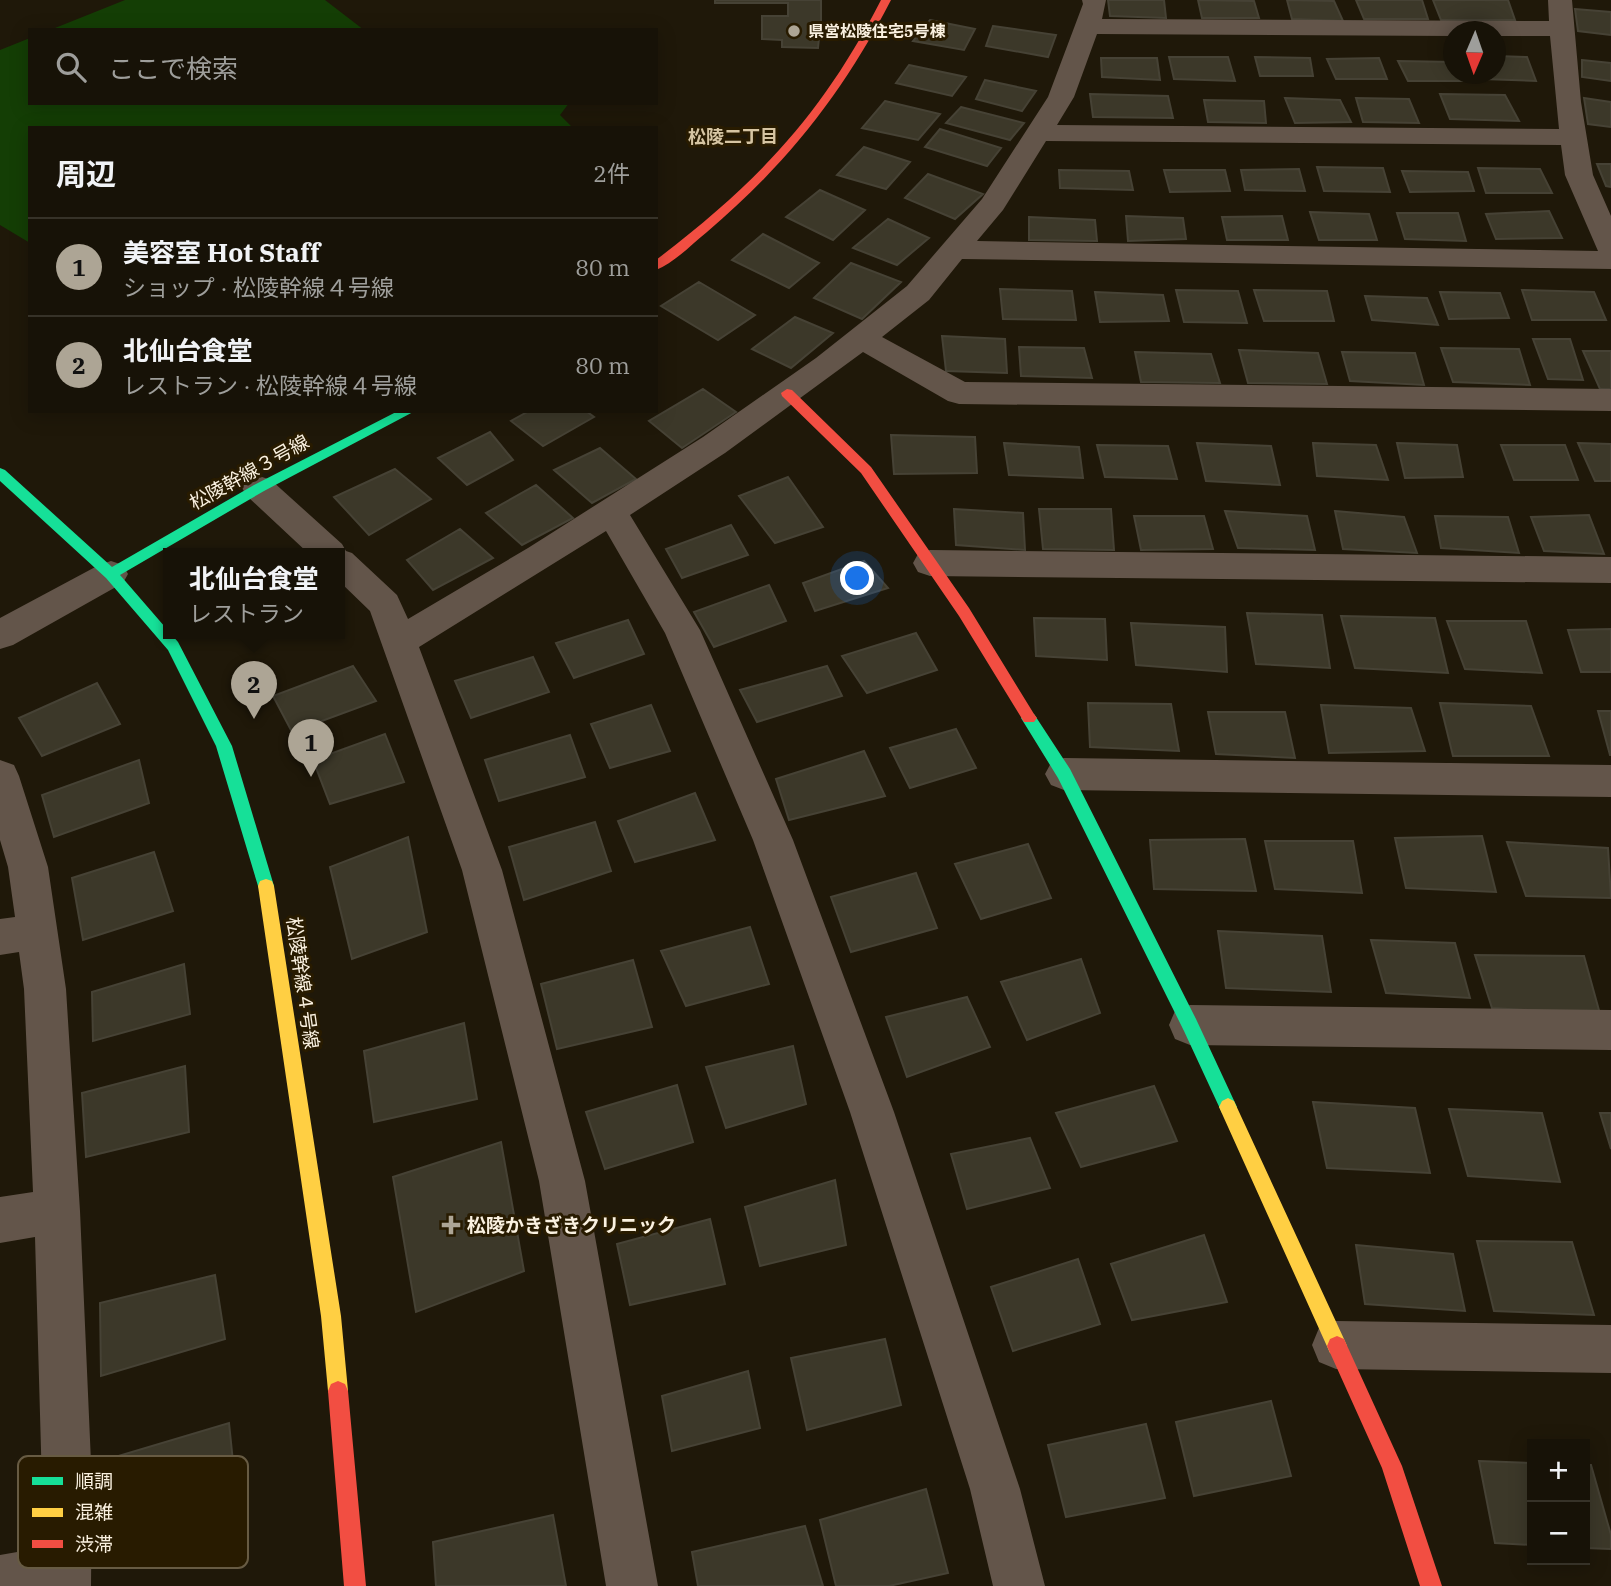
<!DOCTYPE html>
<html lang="ja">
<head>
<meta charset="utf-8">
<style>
	:root { --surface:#171207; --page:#242015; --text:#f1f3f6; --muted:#9e9e9b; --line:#363228; --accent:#ada595 }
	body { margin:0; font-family:"IBM Plex Serif","Noto Sans JP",serif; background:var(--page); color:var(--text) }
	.controls { position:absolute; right:21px; bottom:21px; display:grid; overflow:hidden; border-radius:0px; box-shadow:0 4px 18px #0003 }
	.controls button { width:63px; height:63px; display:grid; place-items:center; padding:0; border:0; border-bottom:2px solid var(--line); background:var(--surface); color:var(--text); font:35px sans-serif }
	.compass { position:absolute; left:1443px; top:21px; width:63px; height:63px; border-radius:50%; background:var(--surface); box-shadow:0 4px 18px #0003; rotate:182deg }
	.you { position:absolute; left:858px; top:579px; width:24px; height:24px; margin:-18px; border:5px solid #fff; border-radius:50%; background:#1a73e8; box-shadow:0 0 0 10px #1a73e833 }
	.badge { display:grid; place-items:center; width:46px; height:46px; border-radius:50%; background:var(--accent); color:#111; font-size:23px; font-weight:700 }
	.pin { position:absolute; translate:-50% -58px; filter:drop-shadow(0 2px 4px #0008) }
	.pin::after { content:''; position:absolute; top:37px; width:24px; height:21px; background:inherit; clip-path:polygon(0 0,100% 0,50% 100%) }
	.popup { position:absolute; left:163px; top:548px; width:182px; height:91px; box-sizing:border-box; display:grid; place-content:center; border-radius:0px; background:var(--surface); filter:drop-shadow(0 2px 5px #0005); font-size:23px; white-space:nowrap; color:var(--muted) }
	.popup b { font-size:26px; color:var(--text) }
	.popup::after { content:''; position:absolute; left:50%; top:100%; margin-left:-14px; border:14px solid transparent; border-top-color:var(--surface) }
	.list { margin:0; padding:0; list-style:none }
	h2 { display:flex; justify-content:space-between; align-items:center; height:91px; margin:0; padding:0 28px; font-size:30px }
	h2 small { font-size:23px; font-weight:400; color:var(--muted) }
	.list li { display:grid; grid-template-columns:46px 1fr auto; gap:21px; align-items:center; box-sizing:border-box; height:98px; padding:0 28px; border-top:2px solid var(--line) }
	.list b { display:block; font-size:26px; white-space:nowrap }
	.list p { margin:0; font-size:23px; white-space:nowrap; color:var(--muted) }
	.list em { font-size:23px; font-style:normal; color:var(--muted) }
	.icon { flex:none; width:38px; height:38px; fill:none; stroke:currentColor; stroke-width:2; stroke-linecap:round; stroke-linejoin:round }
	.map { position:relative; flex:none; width:1611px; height:1586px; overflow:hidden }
	.search { position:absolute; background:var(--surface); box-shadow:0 4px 18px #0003; left:28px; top:28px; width:630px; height:77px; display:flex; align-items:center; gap:18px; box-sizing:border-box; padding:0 24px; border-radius:0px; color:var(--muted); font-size:26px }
	.panel { position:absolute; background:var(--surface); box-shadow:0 4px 18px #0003; left:28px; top:126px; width:630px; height:287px; border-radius:0px }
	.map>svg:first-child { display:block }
	.water { fill:#143e05 }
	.building { fill:#3c3829; stroke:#464235; stroke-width:2 }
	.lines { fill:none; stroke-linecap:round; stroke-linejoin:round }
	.street { fill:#63554a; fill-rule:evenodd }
	.fast { fill:#16e098; fill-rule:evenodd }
	.slow { fill:#ffcf43; fill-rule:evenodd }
	.jam { fill:#f24e42; fill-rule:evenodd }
	.poi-dot { fill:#ada595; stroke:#281b00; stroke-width:2.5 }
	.labels { text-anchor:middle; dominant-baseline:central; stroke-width:6; stroke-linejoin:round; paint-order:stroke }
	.far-poi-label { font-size:16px; font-weight:bold; fill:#faf1e0; stroke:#281b00; text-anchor:start }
	.far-neighbourhood-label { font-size:18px; font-weight:bold; fill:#d6c5a3; stroke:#281b00 }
	.street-label { font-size:19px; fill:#faf1e0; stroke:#281b00 }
	.poi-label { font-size:19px; font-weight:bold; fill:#faf1e0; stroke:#281b00; text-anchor:start }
	.key { fill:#281b00; stroke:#675b43; stroke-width:2 }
	.key-label { font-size:19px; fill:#faf1e0 }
</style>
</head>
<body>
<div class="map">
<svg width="1611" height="1586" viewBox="0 0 1611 1586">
	<rect width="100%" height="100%" fill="#1f1809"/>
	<path class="water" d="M125,0H325L364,30H50Z
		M30,38V103H569L560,115L573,128H30V243L0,225V50Z"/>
	<path class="building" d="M715,0H821V24H826V38H819L818,48L782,47V40L762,39V16H788V3H715Z
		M1108,0H1164L1166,18L1110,16Z
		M1198,0L1254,1L1259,18H1202Z
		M1287,0L1334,1L1343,21L1292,19Z
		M1356,0H1422L1428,19H1364Z
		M1433,0H1508L1515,20H1441Z
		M1575,9L1611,12V35L1578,31Z
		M930,20L975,29L964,50L913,41Z
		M993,26L1056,35L1048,57L986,46Z
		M1496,56L1527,57L1536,81L1483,79L1481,74H1496Z
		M1169,57H1228L1235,81L1174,79Z
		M1255,57L1310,58L1313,76H1260Z
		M1101,58H1157L1160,80L1102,77Z
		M1379,58L1387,79H1336L1327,59Z
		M1582,60L1611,63V81L1582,77Z
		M1398,61L1454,62V74H1462L1466,81H1408Z
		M909,65L966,77L952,96L896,83Z
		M985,80L1036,91L1022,111L976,99Z
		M1090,94L1168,96L1173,118L1093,117Z
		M1440,94L1505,95L1519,121L1450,119Z
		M1285,98L1340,100L1351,122L1295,123Z
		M1356,98L1409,99L1419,123L1363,122Z
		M1584,98L1611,102V127L1588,124Z
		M1204,100L1264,101L1266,123L1208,122Z
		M885,101L940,114L918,140L862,128Z
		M961,107L1024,123L1010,140L946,123Z
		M940,129L1001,148L987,166L925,147Z
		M864,147L910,162L886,189L837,175Z
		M1597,164H1611V187L1606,186Z
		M1317,167L1383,168L1390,192L1324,191Z
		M1478,168L1540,169L1552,193H1486Z
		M1299,169L1305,191L1245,190L1241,170Z
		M1059,170L1129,171L1133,190L1060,188Z
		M1164,170H1225L1230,191L1170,192Z
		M1402,171L1468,172L1474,191L1410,192Z
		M928,174L983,194L955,219L905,198Z
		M820,190L865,210L833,240L786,217Z
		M1549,211L1562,238L1496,239L1486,214Z
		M1310,212L1369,214L1377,240H1319Z
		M1397,213H1458L1466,241L1405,239Z
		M1126,216L1183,218L1186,239L1128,241Z
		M1282,216L1288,240H1227L1222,217Z
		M1029,217L1095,220L1097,241L1029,240Z
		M888,219L929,238L897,265L853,248Z
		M763,234L819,263L789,288L732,260Z
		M851,263L901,282L862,319L814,298Z
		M699,282L755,315L718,340L661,306Z
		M1000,289L1072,291L1076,320L1003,319Z
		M1176,290L1238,291L1247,323L1184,322Z
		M1254,290L1327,291L1334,321H1264Z
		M1522,290L1594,292L1606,320H1532Z
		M1095,292L1163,295L1169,321L1100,322Z
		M1440,292L1500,293L1509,318L1449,319Z
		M1365,296L1427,298L1438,325L1372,320Z
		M795,317L833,333L791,368L752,349Z
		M942,336L1005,339L1007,373L946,371Z
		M1533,339H1570L1583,380L1548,379Z
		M1019,347L1084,348L1092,378L1021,376Z
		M1441,348L1519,349L1530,385L1453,382Z
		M1239,350L1318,353L1327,384L1248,383Z
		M1583,351H1611V389H1600Z
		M1135,352L1211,354L1220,383L1141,382Z
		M1342,352L1415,353L1424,385L1350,381Z
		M703,389L736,412L682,448L649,421Z
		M529,411H586L594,417L543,446L511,421Z
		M490,432L513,460L467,485L438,458Z
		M891,435L975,437L977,473L894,474Z
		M1004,443L1079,447L1083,478L1009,475Z
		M1197,443L1271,446L1280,485L1206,481Z
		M1313,443L1376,445L1388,480L1317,476Z
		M1397,443L1457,445L1463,477L1405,478Z
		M1578,443L1611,444V481H1595Z
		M1097,445L1168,446L1177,479L1105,477Z
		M1501,445H1565L1578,480H1514Z
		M600,448L636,479L592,503L554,470Z
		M395,469L431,499L369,535L334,497Z
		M788,477L823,527L775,543L739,496Z
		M536,485L573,518L522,545L486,513Z
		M954,509L1023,513L1025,550L956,545Z
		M1039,509H1111L1114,550L1043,549Z
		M1225,511L1307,516L1315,550L1238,548Z
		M1335,511L1404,517L1417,553L1343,549Z
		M1589,515L1604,554L1544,551L1531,517Z
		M1134,516H1204L1213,549L1141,550Z
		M1435,516L1508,517L1519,553L1441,548Z
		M731,525L748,555L682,578L666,549Z
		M460,529L493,558L433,590L407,560Z
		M864,561L888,588L815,611L803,583Z
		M769,585L786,621L714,647L694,612Z
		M1247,613L1322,615L1330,668L1256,664Z
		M1341,616L1435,618L1448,673L1355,668Z
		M1034,618L1105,619L1107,660L1036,656Z
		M628,620L644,654L574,678L556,643Z
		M1447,621H1526L1542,673L1465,669Z
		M1131,623L1225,627L1227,672L1136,665Z
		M1611,629V672H1581L1568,630Z
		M916,633L937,670L867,693L842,656Z
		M533,657L549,692L471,718L455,681Z
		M353,666L376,701L292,732L273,696Z
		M827,666L842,696L757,722L740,690Z
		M97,683L120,724L42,756L19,718Z
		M1088,703L1171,704L1179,751L1090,747Z
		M1440,703L1531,706L1549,756H1453Z
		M651,705L670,751L610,768L591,724Z
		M1321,705L1411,708L1425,751L1329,753Z
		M1598,711H1611V755H1610Z
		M1208,712H1285L1295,758L1216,754Z
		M956,729L976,768L910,788L890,748Z
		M385,734L404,782L330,804L313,760Z
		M570,735L585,777L499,801L485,760Z
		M864,751L885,796L789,820L776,779Z
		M139,760L149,803L54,837L42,795Z
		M695,793L715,840L635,862L618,821Z
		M595,822L611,871L524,900L509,847Z
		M1482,836L1496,892L1406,888L1395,838Z
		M408,837L427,932L352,959L330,867Z
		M1245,839L1256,891L1154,889L1150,840Z
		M1265,841H1353L1362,893L1275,889Z
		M1507,842L1608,848L1611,898L1526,896Z
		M1028,844L1051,898L981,919L955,864Z
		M154,852L173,911L83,940L72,878Z
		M916,873L937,928L851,952L831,897Z
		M750,927L769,984L686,1006L661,951Z
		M1218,931L1322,936L1331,992L1226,988Z
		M1371,940L1455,943L1470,998L1386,993Z
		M1475,955L1584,956L1600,1014L1492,1008Z
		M1081,959L1100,1013L1027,1040L1001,982Z
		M633,960L652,1027L557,1049L541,984Z
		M184,964L190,1014L93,1041L92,992Z
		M967,997L990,1047L907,1077L886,1017Z
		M464,1023L477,1099L374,1122L364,1051Z
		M793,1046L806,1104L726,1128L706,1067Z
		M185,1066L189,1132L86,1157L82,1093Z
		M677,1085L693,1142L605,1169L586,1112Z
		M1154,1086L1177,1141L1081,1167L1056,1113Z
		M1313,1102L1415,1108L1430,1173L1327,1168Z
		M1449,1109L1542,1113L1560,1182L1468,1176Z
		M1600,1113H1611V1149Z
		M1030,1138L1050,1188L967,1209L951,1154Z
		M501,1142L524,1271L416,1312L393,1177Z
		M835,1180L846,1245L760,1266L745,1207Z
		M710,1219L725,1284L630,1305L617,1244Z
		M1204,1235L1227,1302L1132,1320L1111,1264Z
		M1477,1241L1572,1242L1594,1315L1494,1311Z
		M1356,1245L1453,1254L1465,1311L1365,1304Z
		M1078,1259L1100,1324L1013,1351L991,1287Z
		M215,1275L225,1339L101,1376L100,1303Z
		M885,1339L901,1405L807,1430L791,1358Z
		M748,1371L760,1428L672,1451L662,1396Z
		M1271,1401L1291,1476L1194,1496L1176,1422Z
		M229,1423L238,1510L105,1546V1460Z
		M1146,1424L1165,1498L1066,1517L1048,1445Z
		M1479,1461L1532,1463V1545L1495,1543Z
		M1585,1465H1591L1611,1535V1549L1585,1548Z
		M926,1489L948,1573L889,1586H836L820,1520Z
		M553,1515L566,1586H436L433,1542Z
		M805,1526L823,1586H698L692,1552Z"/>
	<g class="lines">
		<path class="street" d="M1082,0H1106L1102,19L1549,21L1548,0H1572L1581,102L1593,175L1611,216V269L962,259L929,300L882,337L965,382L1611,389V411L959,404L948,401L863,352L725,453L630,515L700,630L793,840L894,1112L1020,1489L1045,1586H993L970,1489L850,1112L753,840L665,633L606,531L419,647L502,870L585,1181L658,1586H606L539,1181L462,870L370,611L340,582V553H308L247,496L242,488L247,480L259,476L271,480L342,544L346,551L352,553L397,595L408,619L528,548L703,437L816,358L907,286L982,199L1048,97L1083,4ZM1454,32H1496V36H1550L1559,129L1057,125L1074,97L1097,34L1454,36ZM1046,141L1561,145L1565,175L1598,251L977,241L1003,210Z
			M930,550L1611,557V583L930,576L918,572L913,563L918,554Z
			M111,561L123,565L128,574L123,583L13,645L0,649V618L99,565Z
			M1064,758L1611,765V797L1064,790L1051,785L1045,774L1051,763Z
			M0,760L14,765L19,776L48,867L66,989L80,1211L92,1485L91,1586H0V1555L40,1548L42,1485L35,1237L0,1243V1197L33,1192L24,989L19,952L0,955V919L15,917L8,867L0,840Z
			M1190,1005L1611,1010V1050L1190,1045L1175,1039L1169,1025L1175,1011Z
			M1336,1321L1611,1325V1373L1336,1369L1319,1362L1312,1345L1319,1328Z"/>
		<path class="fast" d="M398,411H415L264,491L120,575L178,642L232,746L274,886L272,891L266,893L260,891L258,886L216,746L168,650L106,578L0,481V468L5,470L112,567L254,485Z
			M1029,712L1034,714L1070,769L1196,1019L1237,1107L1234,1113L1228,1116L1222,1113L1184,1031L1058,778L1021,718L1024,714Z"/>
		<path class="slow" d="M266,879L272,881L274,886L341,1316L348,1391L345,1398L338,1401L331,1398L328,1391L321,1316L258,886L260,881Z
			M1228,1098L1234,1101L1344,1339L1347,1346L1344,1353L1337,1356L1330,1353L1219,1107L1222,1101Z"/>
		<path class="jam" d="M881,0H891C843,93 787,164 707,232C692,244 674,263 656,270V260C758,182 822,115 881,0Z
			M787,389L792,390L871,467L969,608L1034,714L1037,718L1034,722H1024L959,616L861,473L782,396L781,393Z
			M1337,1336L1344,1339L1402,1466L1442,1586H1420L1382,1468L1327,1346L1330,1339Z
			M338,1381L345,1384L348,1391L366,1586H344L328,1391L331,1384Z"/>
	</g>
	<g class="poi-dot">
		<circle cx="794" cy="31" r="7"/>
		<path d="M447.5 1214.5h7v7h7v7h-7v7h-7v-7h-7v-7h7z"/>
	</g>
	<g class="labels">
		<g class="far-poi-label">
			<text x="808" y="31">県営松陵住宅5号棟</text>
		</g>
		<g class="far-neighbourhood-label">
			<text x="733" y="136">松陵二丁目</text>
		</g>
		<g class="street-label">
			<text transform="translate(249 472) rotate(-29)">松陵幹線３号線</text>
			<text transform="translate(303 983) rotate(82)">松陵幹線４号線</text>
		</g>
		<g class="poi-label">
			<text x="467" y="1225">松陵かきざきクリニック</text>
		</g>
	</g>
	<rect x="18" y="1456" width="230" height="112" rx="10" class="key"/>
	<rect x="32" y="1477" width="31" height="8" fill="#16e098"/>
	<rect x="32" y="1508" width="31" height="9" fill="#ffcf43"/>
	<rect x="32" y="1540" width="31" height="8" fill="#f24e42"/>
	<g class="key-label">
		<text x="75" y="1488">順調</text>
		<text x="75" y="1519">混雑</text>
		<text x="75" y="1551">渋滞</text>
	</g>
</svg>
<div class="controls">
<button>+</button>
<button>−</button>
</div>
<svg class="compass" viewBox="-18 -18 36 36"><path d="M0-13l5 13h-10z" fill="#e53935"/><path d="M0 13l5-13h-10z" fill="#9e9e9b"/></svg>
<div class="you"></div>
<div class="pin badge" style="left:311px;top:777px">1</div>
<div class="pin badge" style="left:254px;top:719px">2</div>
<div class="popup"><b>北仙台食堂</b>レストラン</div>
<div class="search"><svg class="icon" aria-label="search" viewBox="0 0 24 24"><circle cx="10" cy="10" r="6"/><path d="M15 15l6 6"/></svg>ここで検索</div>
<section class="panel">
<h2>周辺<small>2件</small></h2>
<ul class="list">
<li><span class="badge">1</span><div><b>美容室 Hot Staff</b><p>ショップ · 松陵幹線４号線</p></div><em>80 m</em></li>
<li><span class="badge">2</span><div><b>北仙台食堂</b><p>レストラン · 松陵幹線４号線</p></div><em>80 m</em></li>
</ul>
</section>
</div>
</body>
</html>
